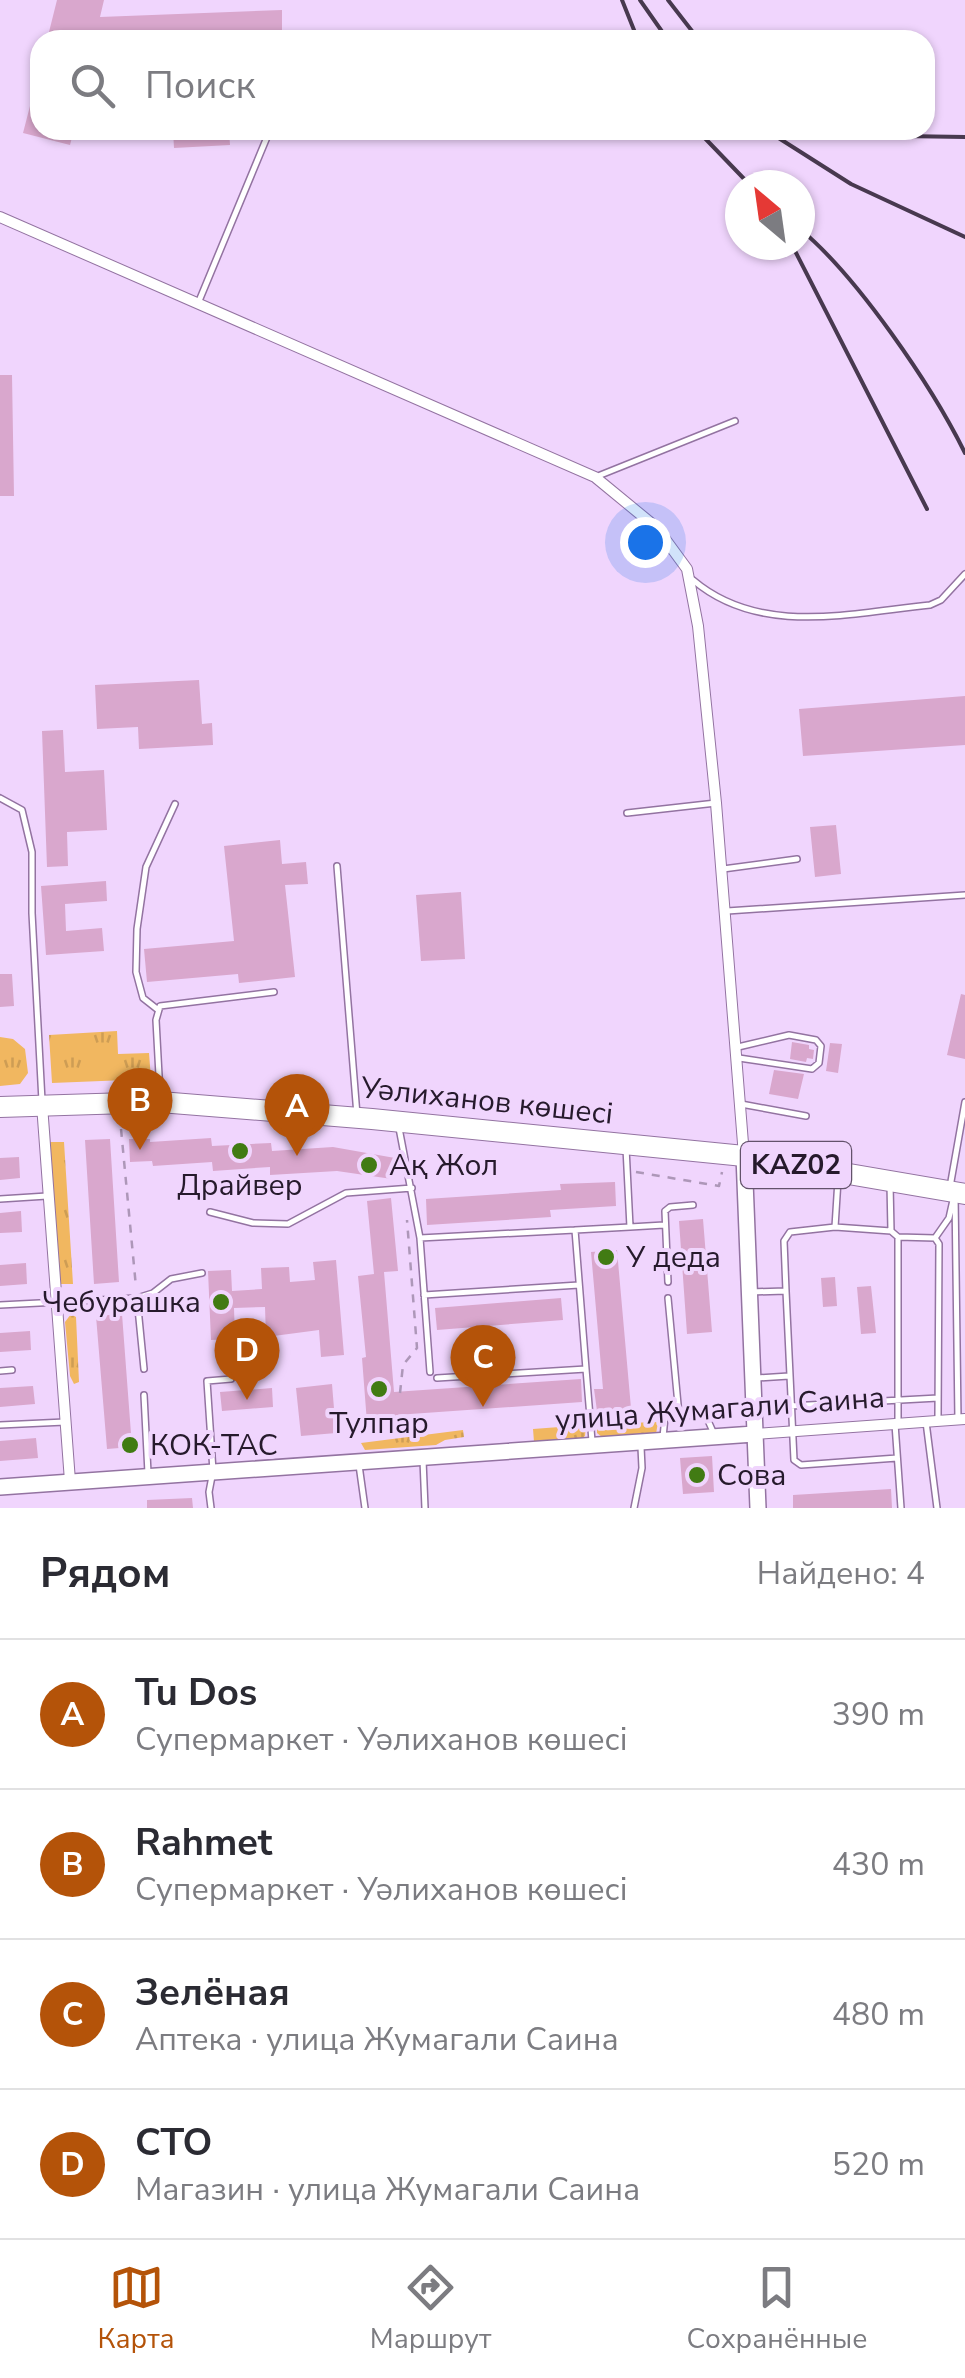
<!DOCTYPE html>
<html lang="ru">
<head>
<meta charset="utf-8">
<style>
	:root { --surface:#fff; --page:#f7f7f7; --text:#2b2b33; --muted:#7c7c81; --line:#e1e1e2; --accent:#b45309 }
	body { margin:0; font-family:"Nunito Sans",sans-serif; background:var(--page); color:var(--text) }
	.compass { position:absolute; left:725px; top:170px; width:90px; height:90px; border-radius:50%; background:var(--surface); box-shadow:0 2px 8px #0004; rotate:331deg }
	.you { position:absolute; left:645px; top:542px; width:35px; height:35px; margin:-25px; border:8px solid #fff; border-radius:50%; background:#1a73e8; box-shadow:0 0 0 15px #1a73e833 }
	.badge { display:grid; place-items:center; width:65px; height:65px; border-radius:50%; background:var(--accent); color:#fff; font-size:32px; font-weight:700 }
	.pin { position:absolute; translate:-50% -82px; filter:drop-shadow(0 2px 5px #0008) }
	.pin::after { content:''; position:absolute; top:52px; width:35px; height:30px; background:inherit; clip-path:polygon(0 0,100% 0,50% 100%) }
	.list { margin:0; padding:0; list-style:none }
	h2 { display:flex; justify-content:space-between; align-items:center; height:130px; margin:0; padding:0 40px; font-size:42px }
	h2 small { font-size:32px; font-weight:400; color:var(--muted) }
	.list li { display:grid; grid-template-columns:65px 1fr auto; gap:30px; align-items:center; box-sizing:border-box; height:150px; padding:0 40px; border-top:2px solid var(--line) }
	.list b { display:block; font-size:38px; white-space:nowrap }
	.list p { margin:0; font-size:32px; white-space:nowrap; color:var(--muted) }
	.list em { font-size:32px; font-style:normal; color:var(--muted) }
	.icon { flex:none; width:55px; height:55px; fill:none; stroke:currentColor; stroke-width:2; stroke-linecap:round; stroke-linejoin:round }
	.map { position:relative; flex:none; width:965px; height:1508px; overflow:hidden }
	.search { position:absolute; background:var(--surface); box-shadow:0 2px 8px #0004; left:30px; right:30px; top:30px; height:110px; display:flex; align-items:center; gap:25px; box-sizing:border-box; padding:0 35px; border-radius:30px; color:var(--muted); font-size:38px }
	.sheet { height:730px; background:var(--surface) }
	nav { display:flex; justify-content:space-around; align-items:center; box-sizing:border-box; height:140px; border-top:2px solid var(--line); background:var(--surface); font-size:28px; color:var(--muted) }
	nav a { display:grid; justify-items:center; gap:5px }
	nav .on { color:var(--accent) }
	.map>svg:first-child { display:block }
	.grass { fill:url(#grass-tufts) }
	.building { fill:#d9a7cd }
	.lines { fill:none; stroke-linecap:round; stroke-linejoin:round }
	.lane-casing { stroke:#9373a1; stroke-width:8 }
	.street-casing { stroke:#9373a1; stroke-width:12 }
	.secondary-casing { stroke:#9373a1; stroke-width:18 }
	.highway-casing { stroke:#9373a1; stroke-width:22 }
	.path { stroke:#ad97b8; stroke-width:2.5; stroke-dasharray:8 8; stroke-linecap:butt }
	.lane { stroke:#fff; stroke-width:5 }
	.street { stroke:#fff; stroke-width:10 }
	.secondary { stroke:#fff; stroke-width:15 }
	.highway { stroke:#fff; stroke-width:20 }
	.rail { stroke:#48394f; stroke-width:4 }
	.poi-dot { fill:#417b13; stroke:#f0d5fd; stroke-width:4 }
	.labels { text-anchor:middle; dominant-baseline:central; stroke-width:8; stroke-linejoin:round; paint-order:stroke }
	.shield { fill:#f0d5fd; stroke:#63526b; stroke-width:2.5 }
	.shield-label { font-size:28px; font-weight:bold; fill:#261a2c }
	.street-label { font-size:30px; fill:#261a2c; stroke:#f0d5fd }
	.poi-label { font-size:30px; fill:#261a2c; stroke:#f0d5fd; text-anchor:start }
</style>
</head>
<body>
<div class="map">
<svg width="965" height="1508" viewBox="0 0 965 1508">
	<defs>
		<pattern id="grass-tufts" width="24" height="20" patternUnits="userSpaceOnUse" patternTransform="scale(2.5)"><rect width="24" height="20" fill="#f1b760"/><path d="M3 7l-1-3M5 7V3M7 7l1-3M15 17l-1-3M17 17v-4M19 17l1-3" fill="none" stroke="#ce9d54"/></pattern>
	</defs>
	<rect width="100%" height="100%" fill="#f0d5fd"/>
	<path class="grass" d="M117,1031L118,1054L149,1053L151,1079L52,1083L49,1035Z
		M0,1037L13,1039L25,1049L28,1073L20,1084L0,1086Z
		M50,1142H64L73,1284H60Z
		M71,1314L76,1317L79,1382L74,1384L70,1376L65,1322Z
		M658,1422L656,1434L602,1437L597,1433V1424Z
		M586,1425L585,1436L581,1439L534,1442L533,1429Z
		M463,1430L464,1437L445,1440L436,1445L365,1450L361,1443Z"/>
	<path class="building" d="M57,0H104L100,17L282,10V40H47Z
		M37,79L40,80V130H74L70,145L23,133Z
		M173,130H229L230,145L174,148Z
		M0,375H12L14,496H0Z
		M199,680L202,724L212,723L213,745L139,749L138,727L97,729L95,685Z
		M965,696V745L803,756L799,709Z
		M63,730L65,772L104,770L107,830L67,832L68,866L47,867L42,731Z
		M836,825L841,874L815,877L810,827Z
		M280,840L282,864L306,862L308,884L285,885L295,977L239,983L238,974L147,982L144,949L234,941L224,846Z
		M106,881L107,901L65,904L66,931L102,928L104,951L46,955L41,886Z
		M461,892L465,959L421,961L416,895Z
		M0,974H12L14,1006L0,1007Z
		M961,994L965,995V1059L947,1055Z
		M792,1042L809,1045V1049L814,1050L813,1059L807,1058L806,1062L790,1059Z
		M830,1043L842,1044L838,1073L826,1071Z
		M774,1070L804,1074L798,1099L769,1094Z
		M211,1138L212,1146L271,1143L272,1151L333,1147L395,1158L392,1179L337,1171L270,1175V1167L213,1171L212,1162L153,1166L152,1161L130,1162L129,1139H150V1142Z
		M110,1139L119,1282L94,1284L85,1140Z
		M19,1157L20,1178L0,1180V1158Z
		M615,1182L616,1206L550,1210L551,1217L427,1225L426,1199L561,1190L560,1184Z
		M391,1198L398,1271L384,1272L394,1392L581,1379L582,1402L396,1415V1421L367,1423L362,1358L366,1357L358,1276L374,1274L367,1201Z
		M21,1211L22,1232L0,1233V1213Z
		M703,1219L712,1332L687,1334L679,1221Z
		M617,1250L631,1408L597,1411L594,1389H603L591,1252Z
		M336,1260L344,1355L321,1357L319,1330L266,1337L265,1307L234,1308L235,1339L211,1340L208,1271L231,1270L232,1291L262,1289L261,1268L289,1267L290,1282L315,1280L313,1262Z
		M26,1263L27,1284L0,1286V1265Z
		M835,1277L837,1306L823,1307L821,1278Z
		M871,1286L876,1333L861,1334L857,1287Z
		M561,1298L563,1320L437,1330L435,1308Z
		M122,1314L132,1447L107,1449L96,1316Z
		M30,1331L31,1350L0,1352V1333Z
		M332,1384L336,1433L301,1436L296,1388Z
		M33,1386L35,1404L0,1407V1388Z
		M272,1388L273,1407L222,1411L220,1392Z
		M36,1438L38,1458L0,1461V1441Z
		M712,1456L714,1492L683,1494L680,1458Z
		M891,1489L892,1508H793V1495Z
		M192,1498L193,1508H147V1500Z"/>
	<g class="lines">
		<defs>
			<path id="lane" d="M199,301L270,130
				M598,476L735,421
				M693,580C760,637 851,613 930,605L941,600L965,574
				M0,798L22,810L32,852V913L42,1101
				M627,813L716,803
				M337,866L357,1115
				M723,869L797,859
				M727,911L965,895
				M157,1009L143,998L136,972L137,929L146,867L175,804
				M738,1047L789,1035L816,1040L821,1046L819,1063L812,1069L739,1058
				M160,1094L156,1020L160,1006L274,992
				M741,1104L806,1116
				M399,1128L420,1238L430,1372
				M890,1184L891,1231
				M950,1187L965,1102
				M955,1195L958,1419
				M0,1199L47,1196
				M210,1212L253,1223L288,1224L346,1193L412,1188
				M630,1227L664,1225
				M835,1227L891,1231L898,1237V1421
				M898,1237L935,1238L939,1244L938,1418
				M420,1238L575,1230
				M935,1238L949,1218L953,1200
				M668,1282L665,1211L670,1207L693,1205
				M786,1291L794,1460L801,1465L897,1458
				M750,1292L786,1291L784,1241L790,1232L835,1227L838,1180
				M424,1295L579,1285
				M137,1298L144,1369
				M0,1305L137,1298L153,1293L171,1279L202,1273
				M586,1369L575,1230L630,1227L626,1148
				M0,1371L12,1370
				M437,1378L586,1369L592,1441
				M757,1378L789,1376
				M144,1395L148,1473
				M790,1406L938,1398
				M679,1415L706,1416L714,1434
				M926,1422L937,1508
				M895,1424L901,1508
				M0,1425L65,1422
				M663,1437L665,1417L679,1415L668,1298
				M423,1460L425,1508
				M359,1465L365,1508
				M211,1508L209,1492L213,1471L207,1381L231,1379
				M634,1508L642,1468L641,1447"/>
			<path id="street" d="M0,217L595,477L657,528L687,569L698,626L716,803L744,1156
				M42,1105L70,1481
				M754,1434L965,1419"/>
			<path id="secondary" d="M744,1156L758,1508
				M0,1487L754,1434"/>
			<path id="highway" d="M0,1107L160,1102L372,1119L744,1156L965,1194"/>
		</defs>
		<use href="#lane" class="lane-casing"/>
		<use href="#street" class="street-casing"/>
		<use href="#secondary" class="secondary-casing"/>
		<use href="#highway" class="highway-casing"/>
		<path class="path" d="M121,1129L136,1287
			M636,1172L719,1186L722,1172
			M400,1393L403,1365L417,1348L407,1220"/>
		<use href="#lane" class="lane"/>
		<use href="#street" class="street"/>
		<use href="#secondary" class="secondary"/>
		<use href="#highway" class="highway"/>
		<path class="rail" d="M622,0L638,40
			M640,0L668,40
			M668,0L699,40
			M697,130L750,185
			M766,130L851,184L965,237
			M862,130L902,136L965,137
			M800,229C857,276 932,386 965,453
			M792,245L927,509"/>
	</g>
	<g class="poi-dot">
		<circle cx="240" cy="1151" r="10"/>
		<circle cx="369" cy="1165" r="10"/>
		<circle cx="606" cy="1257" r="10"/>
		<circle cx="221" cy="1302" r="10"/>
		<circle cx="379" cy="1389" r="10"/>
		<circle cx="130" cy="1445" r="10"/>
		<circle cx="697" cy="1475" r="10"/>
	</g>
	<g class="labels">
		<rect class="shield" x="741" y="1142" width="110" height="46" rx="8"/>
		<g class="shield-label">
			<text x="796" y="1165">KАZ02</text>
		</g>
		<g class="street-label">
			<text transform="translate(487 1101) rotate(6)">Уәлиханов көшесі</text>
			<text transform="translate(720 1409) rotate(-4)">улица Жумагали Саина</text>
		</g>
		<g class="poi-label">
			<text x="389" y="1165">Ақ Жол</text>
			<text x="240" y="1185" text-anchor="middle">Драйвер</text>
			<text x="626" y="1257">У деда</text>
			<text x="201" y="1302" text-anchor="end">Чебурашка</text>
			<text x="379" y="1423" text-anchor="middle">Тулпар</text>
			<text x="150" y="1445">КОК-ТАС</text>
			<text x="717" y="1475">Сова</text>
		</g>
	</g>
</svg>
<svg class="compass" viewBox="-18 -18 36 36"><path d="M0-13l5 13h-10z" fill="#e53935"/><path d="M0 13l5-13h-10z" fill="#7c7c81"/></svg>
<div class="you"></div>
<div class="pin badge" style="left:297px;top:1156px">A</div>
<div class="pin badge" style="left:140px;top:1150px">B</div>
<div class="pin badge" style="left:483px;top:1407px">C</div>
<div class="pin badge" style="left:247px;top:1400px">D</div>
<div class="search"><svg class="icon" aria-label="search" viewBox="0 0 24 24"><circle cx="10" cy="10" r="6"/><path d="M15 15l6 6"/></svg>Поиск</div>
</div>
<section class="sheet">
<h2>Рядом<small>Найдено: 4</small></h2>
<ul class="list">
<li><span class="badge">A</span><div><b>Tu Dos</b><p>Супермаркет · Уәлиханов көшесі</p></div><em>390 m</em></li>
<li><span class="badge">B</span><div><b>Rahmet</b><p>Супермаркет · Уәлиханов көшесі</p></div><em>430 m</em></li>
<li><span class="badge">C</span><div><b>Зелёная</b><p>Аптека · улица Жумагали Саина</p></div><em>480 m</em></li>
<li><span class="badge">D</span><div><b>СТО</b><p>Магазин · улица Жумагали Саина</p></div><em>520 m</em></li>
</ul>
</section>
<nav>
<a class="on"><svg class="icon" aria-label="map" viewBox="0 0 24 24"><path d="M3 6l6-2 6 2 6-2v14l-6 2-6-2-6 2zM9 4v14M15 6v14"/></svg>Карта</a>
<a><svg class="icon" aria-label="directions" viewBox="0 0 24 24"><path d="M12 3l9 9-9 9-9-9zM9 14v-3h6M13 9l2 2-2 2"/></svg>Маршрут</a>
<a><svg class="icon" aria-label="saved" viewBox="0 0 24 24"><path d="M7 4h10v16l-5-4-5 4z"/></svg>Сохранённые</a>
</nav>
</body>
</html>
